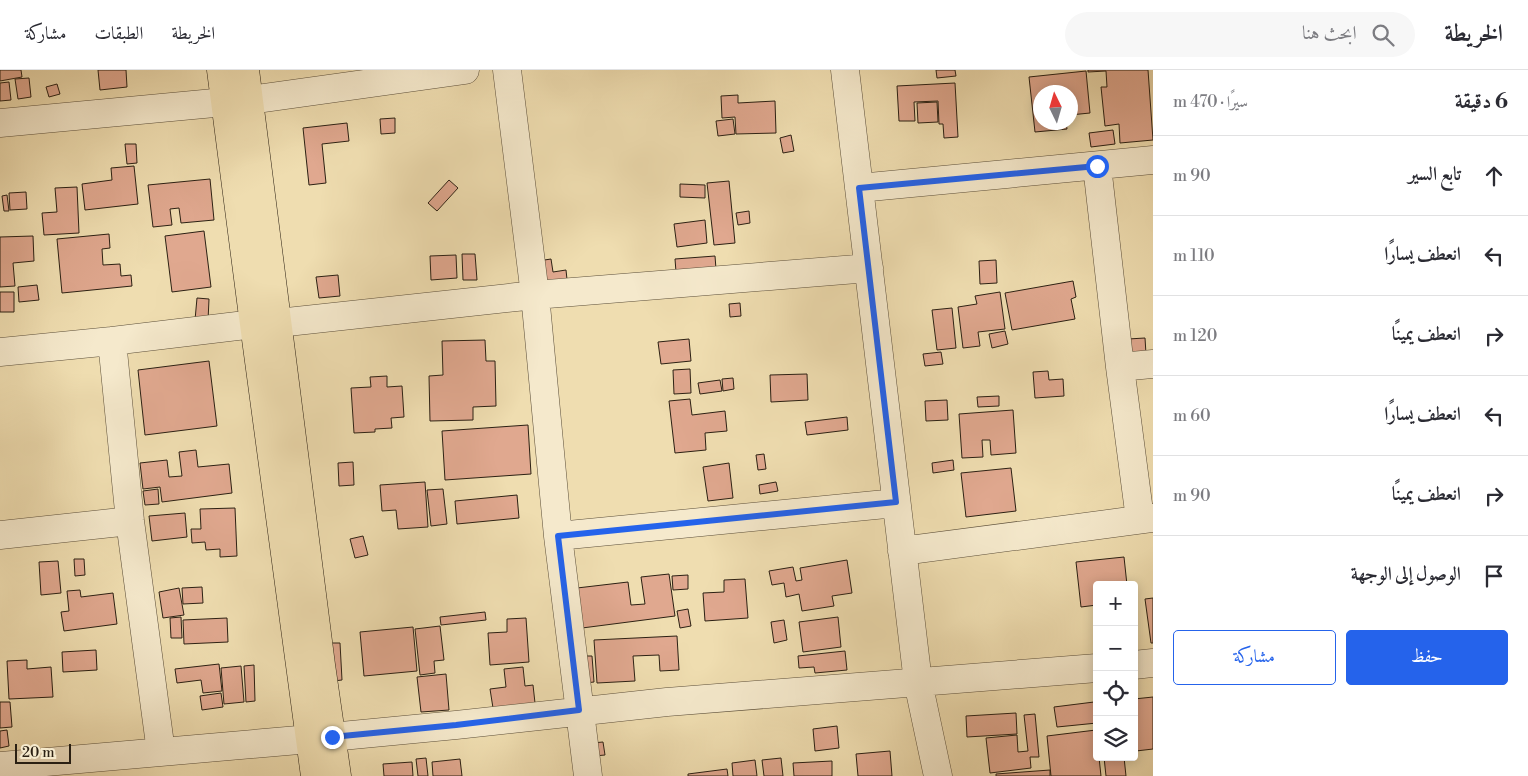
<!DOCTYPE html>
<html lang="ar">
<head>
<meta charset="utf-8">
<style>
	:root { --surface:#fff; --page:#f7f7f7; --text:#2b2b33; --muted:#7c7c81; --line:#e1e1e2; --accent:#2563eb }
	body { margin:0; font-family:"Libre Bodoni",Amiri,serif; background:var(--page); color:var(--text); direction:rtl }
	.controls { position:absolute; right:15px; bottom:15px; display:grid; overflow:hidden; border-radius:5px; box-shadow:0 2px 12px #0003 }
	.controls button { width:45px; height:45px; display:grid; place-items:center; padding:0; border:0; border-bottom:1px solid var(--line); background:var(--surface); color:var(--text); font:25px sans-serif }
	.compass { position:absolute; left:1033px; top:15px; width:45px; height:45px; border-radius:50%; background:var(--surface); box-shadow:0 2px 12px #0003; rotate:355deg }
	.scale { position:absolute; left:15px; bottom:12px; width:56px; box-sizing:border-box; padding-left:5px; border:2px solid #2b2013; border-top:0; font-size:14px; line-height:18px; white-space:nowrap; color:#2b2013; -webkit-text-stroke:4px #f5e9cc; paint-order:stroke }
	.stop { position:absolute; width:15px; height:15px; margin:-11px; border:4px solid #2563eb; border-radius:50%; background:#fff }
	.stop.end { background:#2563eb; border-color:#fff; box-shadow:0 1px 5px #0008 }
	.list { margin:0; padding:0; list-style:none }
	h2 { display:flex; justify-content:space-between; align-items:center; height:65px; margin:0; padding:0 20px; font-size:21px }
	h2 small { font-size:16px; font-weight:400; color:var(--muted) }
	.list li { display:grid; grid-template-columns:32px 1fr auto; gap:15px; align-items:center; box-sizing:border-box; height:80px; padding:0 20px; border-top:1px solid var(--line) }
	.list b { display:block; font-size:19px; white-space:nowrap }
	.list em { font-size:16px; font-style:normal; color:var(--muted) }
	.actions { display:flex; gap:10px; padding:15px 20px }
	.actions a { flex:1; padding:11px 0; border:1px solid var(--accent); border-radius:5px; text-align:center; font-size:18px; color:var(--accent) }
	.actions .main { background:var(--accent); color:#fff }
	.icon { flex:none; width:28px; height:28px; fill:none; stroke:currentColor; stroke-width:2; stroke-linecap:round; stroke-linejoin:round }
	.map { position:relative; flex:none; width:1153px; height:706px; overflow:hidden; direction:ltr }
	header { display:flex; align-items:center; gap:30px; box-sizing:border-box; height:70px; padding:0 25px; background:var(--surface); border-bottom:1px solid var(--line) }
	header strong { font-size:24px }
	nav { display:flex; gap:28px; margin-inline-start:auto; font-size:18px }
	.search { width:350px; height:45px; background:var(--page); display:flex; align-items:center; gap:12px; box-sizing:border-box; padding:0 18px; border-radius:28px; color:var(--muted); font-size:19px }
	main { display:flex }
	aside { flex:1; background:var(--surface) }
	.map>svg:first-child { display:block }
	.building { fill:#e0a88f; stroke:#2b2013 }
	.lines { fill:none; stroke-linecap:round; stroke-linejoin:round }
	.minor-casing { stroke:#5c4f3a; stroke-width:29 }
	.major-casing { stroke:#2b2013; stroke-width:29 }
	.minor { stroke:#f5e9cc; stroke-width:28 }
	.major { stroke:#efddb0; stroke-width:28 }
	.route { stroke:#2563eb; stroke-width:6 }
</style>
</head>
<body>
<header>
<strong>الخريطة</strong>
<div class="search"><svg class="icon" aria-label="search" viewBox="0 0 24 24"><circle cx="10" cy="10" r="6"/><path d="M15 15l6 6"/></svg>ابحث هنا</div>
<nav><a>الخريطة</a><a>الطبقات</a><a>مشاركة</a></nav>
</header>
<main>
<aside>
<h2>6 دقيقة<small>سيرًا · 470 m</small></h2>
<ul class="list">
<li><svg class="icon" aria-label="ahead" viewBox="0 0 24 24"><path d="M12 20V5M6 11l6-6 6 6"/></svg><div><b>تابع السير</b></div><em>90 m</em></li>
<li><svg class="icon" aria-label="left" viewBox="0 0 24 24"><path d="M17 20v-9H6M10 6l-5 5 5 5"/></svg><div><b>انعطف يسارًا</b></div><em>110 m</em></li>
<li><svg class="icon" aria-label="right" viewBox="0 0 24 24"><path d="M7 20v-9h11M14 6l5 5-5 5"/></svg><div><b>انعطف يمينًا</b></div><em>120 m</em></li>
<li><svg class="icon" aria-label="left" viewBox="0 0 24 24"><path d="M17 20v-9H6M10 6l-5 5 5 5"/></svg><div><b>انعطف يسارًا</b></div><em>60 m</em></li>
<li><svg class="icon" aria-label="right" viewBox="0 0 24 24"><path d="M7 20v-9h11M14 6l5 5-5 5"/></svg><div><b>انعطف يمينًا</b></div><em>90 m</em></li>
<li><svg class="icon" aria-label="arrive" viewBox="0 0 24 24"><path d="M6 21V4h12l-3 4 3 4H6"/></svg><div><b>الوصول إلى الوجهة</b></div></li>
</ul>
<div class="actions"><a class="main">حفظ</a><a>مشاركة</a></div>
</aside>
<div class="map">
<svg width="1153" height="706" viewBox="0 0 1153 706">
	<rect width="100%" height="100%" fill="#efddb0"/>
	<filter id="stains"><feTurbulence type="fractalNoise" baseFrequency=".004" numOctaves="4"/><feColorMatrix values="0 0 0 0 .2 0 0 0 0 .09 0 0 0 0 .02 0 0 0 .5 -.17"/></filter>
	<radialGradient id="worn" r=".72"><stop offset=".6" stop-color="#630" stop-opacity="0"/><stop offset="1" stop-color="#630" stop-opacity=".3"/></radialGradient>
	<path class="building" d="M0,0H21L22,7L0,11Z
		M98,0H126L127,17L100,20Z
		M936,0H955L956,6L937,8Z
		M1088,0H1148L1153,70L1120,73L1119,54L1105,56L1101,17H1107L1106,1L1088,2Z
		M1086,1L1090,43L1070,45V22H1040V52H1066L1067,59L1035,62L1029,7Z
		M29,8L31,27L18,29L15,9Z
		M9,12L11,30L0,31V13Z
		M955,13L958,67L944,68L943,54H939L938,31L914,32L915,51H899L897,16Z
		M57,14L60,24L49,27L46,17Z
		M738,25V33L775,31L776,63L736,64L735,47L722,48L721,26Z
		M937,32L938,52L918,53L917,33Z
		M395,48V63L381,64L380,49Z
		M733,49L735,64L718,66L716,51Z
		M347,53L349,71L322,74L326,113L309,115L303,58Z
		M1113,60L1115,74L1091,77L1089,63Z
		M791,65L794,81L783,83L780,68Z
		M125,74H136L137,93L127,94Z
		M134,96L138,134L85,140L82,114L112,110L111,98Z
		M210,109L214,150L181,153L179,138L170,139L172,155L153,157L148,115Z
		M449,110L458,118L437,141L428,133Z
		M729,111L735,173L714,175L707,113Z
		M680,114L705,115V128L680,127Z
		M77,117L79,163L44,165L42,143L57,142L55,118Z
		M26,122L27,139L10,140L9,123Z
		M7,125L9,141H4L2,126Z
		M749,141L750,153L738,155L736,143Z
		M705,150L707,173L677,177L674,154Z
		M204,161L211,217L172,222L165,166Z
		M109,164L110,178L102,179L103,195L120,194L121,206L131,205L132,216L62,223L57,169Z
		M33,166L34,191L13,193L15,216L0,217V167Z
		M462,184H475L477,210H463Z
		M456,185L457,208L431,210L430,186Z
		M715,186L716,199L676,202L675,189Z
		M551,189L553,202L566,200L568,219L542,223L538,191Z
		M996,190L997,213L980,214L979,191Z
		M338,205L340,226L319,228L316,207Z
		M1073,211L1076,227L1071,229L1075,249L1012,260L1005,223Z
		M37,215L39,230L19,232L18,217Z
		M0,222H14V242H0Z
		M1000,222L1005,259L978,262L980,276L963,278L958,237L977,234L975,226Z
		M197,228L209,229L208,251L195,250Z
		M740,233L741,246L730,247L729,234Z
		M952,238L956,278L937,280L932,240Z
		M1005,261L1008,274L992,278L989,264Z
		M1145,268L1146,284L1129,285L1128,269Z
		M689,269L691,291L661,294L658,272Z
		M485,270L486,291H495L496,336L473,337V350L430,351L429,306L443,305L442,271Z
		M941,282L943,294L925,296L923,284Z
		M209,291L217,356L145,365L138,300Z
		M690,299L691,323L674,324L673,300Z
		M1048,301L1049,310L1063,309L1064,326L1035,328L1033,302Z
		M807,304L808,330L771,332L770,305Z
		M387,306V317L402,316L404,347L391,348L392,358L375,359V362L354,363L351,318L371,317L370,307Z
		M733,308L734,319L723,321L722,309Z
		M720,310L722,321L700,324L698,313Z
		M999,326V336L978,337L977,327Z
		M690,329L692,345L725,341L727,361L705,363L706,380L675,383L669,331Z
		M947,330L948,350L926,351L925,331Z
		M1013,340L1016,383L991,385L990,370H982L983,387L962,388L959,344Z
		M847,347L848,360L807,365L805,352Z
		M528,355L531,404L445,410L442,361Z
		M196,380L198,397L229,394L232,423L162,432L160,417L143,419L140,393L167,390L169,407L182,406L179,382Z
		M764,384L766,399L758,400L756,385Z
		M953,390L954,400L933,403L932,393Z
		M353,392L354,415L339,416L338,393Z
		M729,393L733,428L708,431L703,397Z
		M1011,398L1016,441L966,447L961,403Z
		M425,412L428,457L398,459L396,440L382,441L380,415Z
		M776,412L778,421L760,424L759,415Z
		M158,419L159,434L145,435L143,421Z
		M443,419L447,454L431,456L427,420Z
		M517,425L519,448L457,454L455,431Z
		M235,438L237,486L220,487V479L206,480L205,472L192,473L191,459H201L200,439Z
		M185,443L187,467L152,471L149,446Z
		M363,466L368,485L355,488L350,469Z
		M1124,487L1127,515H1097V535L1081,537L1076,492Z
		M74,489H84L85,505L75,506Z
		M847,490L852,523L832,526L834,536L802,541L799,524L786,527L784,513L772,515L769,501L793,497L796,511L802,510L800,498Z
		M58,491L61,523L41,525L39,492Z
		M669,504L675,546L582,558L577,518L628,512L631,535L645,534L641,507Z
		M688,505V519L673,520L672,506Z
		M745,509L748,548L705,551L703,523L724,522V510Z
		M202,517L203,533L183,534L182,518Z
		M179,518L184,545L163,548L159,522Z
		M80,520L81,527L113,523L117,554L64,561L61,542L69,541L67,521Z
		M1153,528V573H1151L1145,529Z
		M688,539L691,556L680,558L677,541Z
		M485,542L486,550L441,555L440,547Z
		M181,547L182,568H171L170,548Z
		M838,547L841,577L803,582L799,552Z
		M227,548L228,572L184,574L183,550Z
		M526,548L529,592L490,595L488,563L507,562V549Z
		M784,550L787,570L774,573L771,552Z
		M440,556L444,590L434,591L435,603L420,605L415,559Z
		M413,557L417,601L364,606L360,562Z
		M677,566L679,600L660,601L659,585L633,586L635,611L597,613L594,570Z
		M331,573H340L342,610L333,611Z
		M96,580L97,600L63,602L62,582Z
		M845,581L847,600L815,603L814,597L799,598L798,586Z
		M583,586H592L594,612L585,613Z
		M27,590V599L51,597L53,627L9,629L7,591Z
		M219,594L222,621L203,623L201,610L177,613L175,599Z
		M254,595L255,631L246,632L244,596Z
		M241,596L244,632L224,634L221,598Z
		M523,597L525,616L533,615L535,633L493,638L490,619L506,617L504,599Z
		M446,604L449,640L421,642L417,607Z
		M221,623L223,637L202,640L200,626Z
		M1153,627V679L1136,681L1134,629Z
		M0,632H10L12,657L0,658Z
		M1094,632L1097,653L1057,657L1054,637Z
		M1016,643L1017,664L967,667L966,646Z
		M1035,644L1039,687H1030L1031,698L990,703L986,668L1017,665L1018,682L1028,681L1024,645Z
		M837,656L839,678L815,681L813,659Z
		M7,660L9,676L0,678V661Z
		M1096,660L1097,687H1099L1101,706H1051L1047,666Z
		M603,672L605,685L594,686L592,673Z
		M890,681L892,706H858L856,684Z
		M1104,687H1124L1126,706H1106Z
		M426,688L428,706H418L416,689Z
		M781,688L783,706H764L762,690Z
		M460,689L462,706H433L432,692Z
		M755,690L757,706H733L732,693Z
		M832,691V706H794L793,693Z
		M412,692L413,706H384L383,694Z
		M727,699L728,706H688V704Z
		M1050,700V706H996V704Z"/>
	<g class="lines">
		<defs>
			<path id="minor" d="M507,0L535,225L558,466L588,706
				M845,0L918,612L938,706
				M249,30L465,0
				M0,53L225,32
				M1097,96L1120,297L1140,449
				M859,118L1153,90
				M278,253L535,225L869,198
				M112,271L130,451L161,682
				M0,282L112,271L254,254
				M1120,297L1153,294
				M0,465L130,451
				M558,466L896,433
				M902,481L1153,448
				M1134,595L1153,593
				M0,696L310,669L456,655L667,632L1097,598"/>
			<path id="major" d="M221,0L254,254L315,706
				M245,0L321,595L337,706"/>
		</defs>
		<use href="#minor" class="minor-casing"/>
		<use href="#major" class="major-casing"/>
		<use href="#minor" class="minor"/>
		<use href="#major" class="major"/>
	</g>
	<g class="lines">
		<path class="route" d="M332,667L456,655L579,640L558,466L896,432L859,118L1097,96"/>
	</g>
	<rect width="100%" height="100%" filter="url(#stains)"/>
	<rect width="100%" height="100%" fill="url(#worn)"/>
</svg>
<div class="controls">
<button>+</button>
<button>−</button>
<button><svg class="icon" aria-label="locate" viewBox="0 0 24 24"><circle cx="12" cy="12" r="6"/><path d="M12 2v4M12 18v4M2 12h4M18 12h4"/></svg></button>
<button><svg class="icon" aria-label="layers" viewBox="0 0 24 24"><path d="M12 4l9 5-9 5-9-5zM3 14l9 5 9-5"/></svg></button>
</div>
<svg class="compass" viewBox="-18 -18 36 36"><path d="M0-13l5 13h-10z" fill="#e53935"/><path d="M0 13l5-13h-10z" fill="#7c7c81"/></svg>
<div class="scale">20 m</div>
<div class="stop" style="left:1097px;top:96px"></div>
<div class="stop end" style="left:332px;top:667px"></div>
</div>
</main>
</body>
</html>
